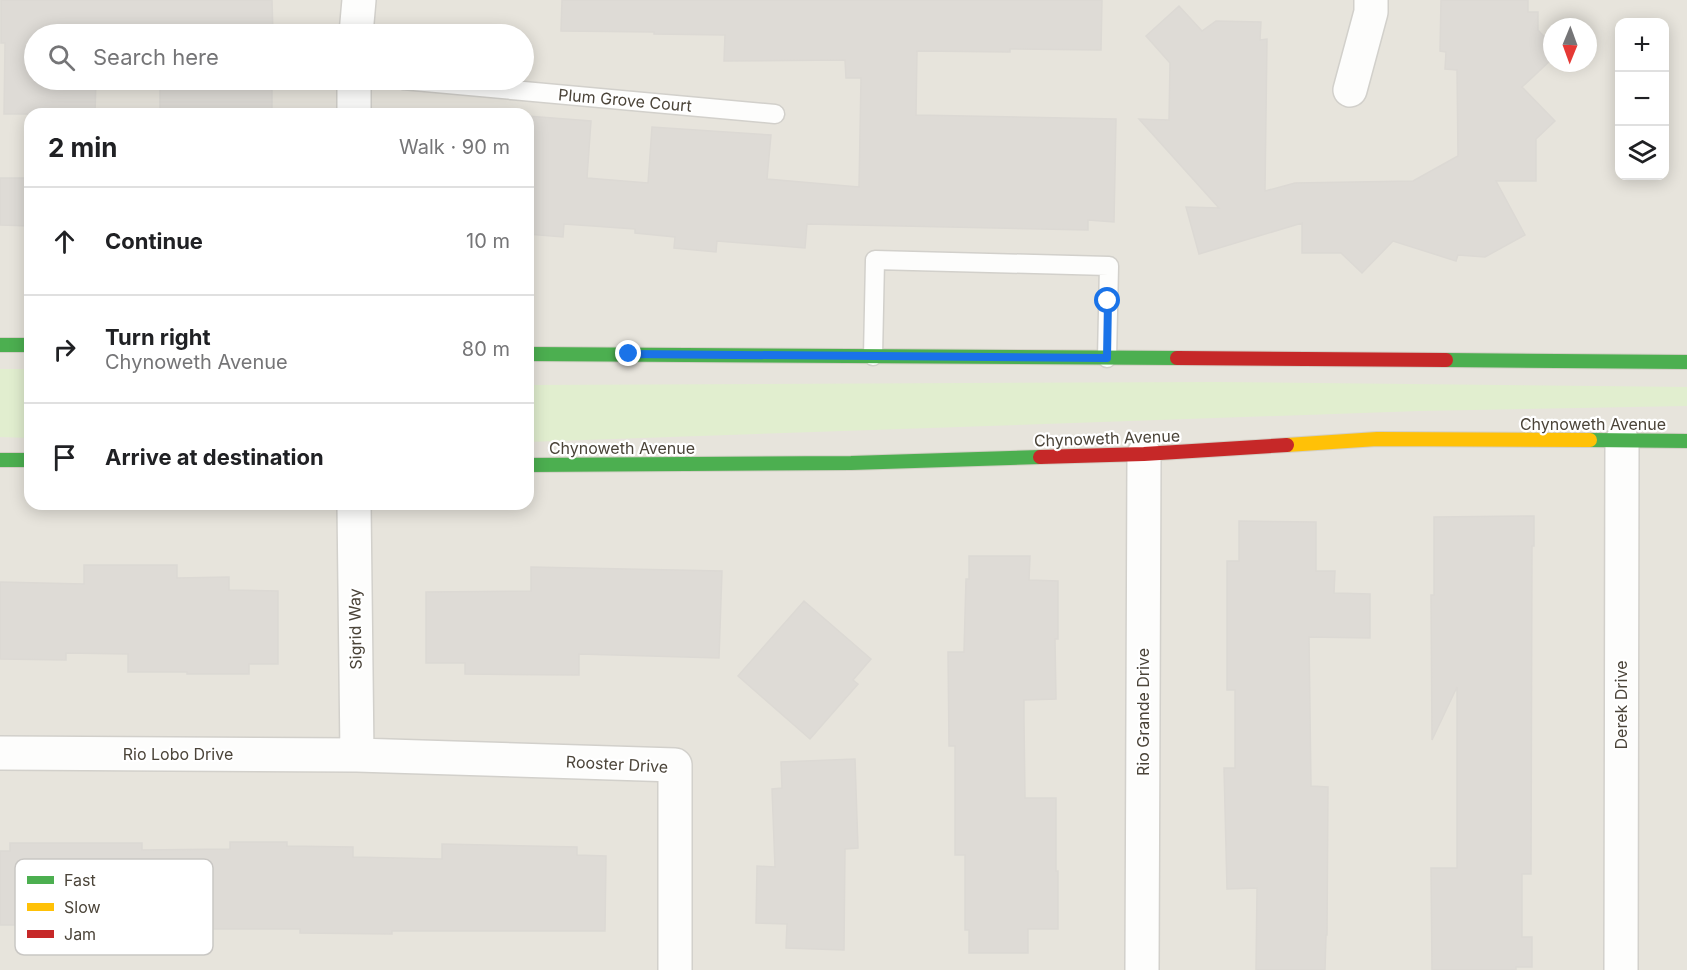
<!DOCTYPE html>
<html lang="en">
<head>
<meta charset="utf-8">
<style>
	:root { --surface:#fff; --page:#f2f2f2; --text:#202124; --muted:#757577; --line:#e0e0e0 }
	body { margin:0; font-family:Inter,sans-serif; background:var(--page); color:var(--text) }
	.controls { position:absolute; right:18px; top:18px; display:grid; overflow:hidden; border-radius:12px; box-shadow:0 3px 15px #0003 }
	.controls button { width:54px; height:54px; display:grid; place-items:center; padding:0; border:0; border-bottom:2px solid var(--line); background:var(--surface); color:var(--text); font:30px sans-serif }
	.compass { position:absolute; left:1543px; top:18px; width:54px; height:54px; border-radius:50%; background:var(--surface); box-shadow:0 3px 15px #0003; rotate:181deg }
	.stop { position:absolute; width:18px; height:18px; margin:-14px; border:4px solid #1a73e8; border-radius:50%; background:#fff }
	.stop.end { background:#1a73e8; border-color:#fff; box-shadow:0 2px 6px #0008 }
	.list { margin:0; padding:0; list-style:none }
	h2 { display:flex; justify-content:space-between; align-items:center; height:78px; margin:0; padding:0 24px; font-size:26px }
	h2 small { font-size:20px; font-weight:400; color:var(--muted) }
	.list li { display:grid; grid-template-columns:39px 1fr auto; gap:18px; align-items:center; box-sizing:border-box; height:108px; padding:0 24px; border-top:2px solid var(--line) }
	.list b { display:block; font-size:22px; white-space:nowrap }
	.list p { margin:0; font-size:20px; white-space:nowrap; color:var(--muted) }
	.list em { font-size:20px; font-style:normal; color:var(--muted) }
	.icon { flex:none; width:33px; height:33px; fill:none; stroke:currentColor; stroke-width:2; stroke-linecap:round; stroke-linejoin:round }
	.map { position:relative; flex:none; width:1687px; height:970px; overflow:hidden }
	.search { position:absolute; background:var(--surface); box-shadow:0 3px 15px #0003; left:24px; top:24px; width:510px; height:66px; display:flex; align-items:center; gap:15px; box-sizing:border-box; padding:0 21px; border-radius:33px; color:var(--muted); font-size:22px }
	.panel { position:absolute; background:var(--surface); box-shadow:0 3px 15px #0003; left:24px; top:108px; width:510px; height:402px; border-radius:18px }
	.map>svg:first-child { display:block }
	.residential { fill:#e7e4dc; fill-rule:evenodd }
	.green { fill:#e1eecf }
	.building { fill:#dedbd6; stroke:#dcd9d4; stroke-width:1.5 }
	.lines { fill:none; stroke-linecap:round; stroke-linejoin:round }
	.lane-casing { stroke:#d2d0cb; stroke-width:21 }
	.street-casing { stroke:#d2d0cb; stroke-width:36 }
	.fast-casing { stroke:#d3cfc5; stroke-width:16 }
	.slow-casing { stroke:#d3cfc5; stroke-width:16 }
	.jam-casing { stroke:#d3cfc5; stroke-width:16 }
	.lane { stroke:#fdfdfc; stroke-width:18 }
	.street { stroke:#fdfdfc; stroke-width:33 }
	.fast { stroke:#4caf50; stroke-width:14 }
	.slow { stroke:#ffc107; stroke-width:14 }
	.jam { stroke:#c62828; stroke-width:14 }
	.route { stroke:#1a73e8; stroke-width:8 }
	.labels { text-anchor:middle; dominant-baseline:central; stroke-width:4.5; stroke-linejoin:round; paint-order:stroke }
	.street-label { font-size:16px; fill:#4b4439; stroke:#fff }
	.key { fill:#fff; stroke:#c9c7c4; stroke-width:1.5 }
	.key-label { font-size:16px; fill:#4b4439 }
</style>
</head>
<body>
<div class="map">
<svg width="1687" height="970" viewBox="0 0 1687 970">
	<rect width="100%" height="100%" fill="#f4f2ee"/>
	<path class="residential" d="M0,0H1687V970H0ZM1620,22H1664V176H1620ZM1552,27H1588V63H1552ZM34,34H524V80H34ZM30,114H528V504H30Z"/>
	<path class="green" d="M0,369H30V438L0,437Z
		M1216,382L1687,387V406L1419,411L528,442V385Z"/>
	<path class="building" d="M1,0H272L273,34H34V80H96L95,114H4L5,43H1Z
		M562,0H1102L1101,50L1010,49V52L917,51L916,115L1116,119L1114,222L1088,220V230L807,224L805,248L717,241L716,252L674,248L675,237L635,233V229L564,224L563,237L528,234V116L591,121L587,178L648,183L652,127L771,135L767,179L859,187L861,78H846L845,60L724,61L725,35L654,34V32L561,31Z
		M1441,0H1528V12H1538V30L1552,45V59L1522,87L1555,121L1536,139V181H1496L1525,235L1485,257L1458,255L1456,261L1393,241L1362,273L1341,253H1302V223L1199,254L1186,207L1219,208L1139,119L1169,120L1170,63L1146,36L1179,6L1202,31L1216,21L1261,22L1260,40L1267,39L1265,191L1295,183L1413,181L1458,156L1457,70L1445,69L1446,52L1440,51Z
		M160,80H272V114H160Z
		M0,178H30V226L0,225Z
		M1534,516V546H1532L1531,874H1522V937H1532V967H1516V970H1432L1431,868H1457V687L1432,740L1431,595H1434V517Z
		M1239,521L1316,522V571H1335L1334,593L1370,594V638L1309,637L1311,786L1328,787L1327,935H1326L1325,970H1256L1257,888L1227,889L1224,768H1235V690H1227V561H1239Z
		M969,556H1030L1029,580L1058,581V639H1055L1056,699L1024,700V720L1025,798H1056V871H1058V929H1028V953H969V930H965V855H955V746H949L948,652H964L966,579H969Z
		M84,565H177V578L229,577V590L278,591V664H249V674H187V672H128V654L66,653V660L0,659V582L84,584Z
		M531,567L722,571L719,658L579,654V675L465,674V663H426V592L531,591Z
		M804,601L871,659L853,680L858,684L810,739L738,676Z
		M855,759L858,848L845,849L844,950L786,948L787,924L756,923L757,866L775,867L772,789L782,788L781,762Z
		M230,842H287V846L353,847V857L442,859V844L577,847V855L606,856L605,931H392V934L300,933V929H173V944L85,943V925H0V851H10V843H142V850L230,849Z"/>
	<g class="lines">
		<defs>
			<path id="lane" d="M403,80L775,114
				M873,356L875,260L1109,266L1107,358"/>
			<path id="street" d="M356,34L359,0
				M354,80V114
				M1350,90L1371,12V0
				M354,504L357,755
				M0,753L357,755L675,765V970
				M1142,970L1144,454
				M1621,970L1622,441"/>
			<path id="fast" d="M0,345H30
				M528,354L1177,358
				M1446,360L1687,362
				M1590,440L1687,441
				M0,460H30
				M528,465L851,463L1040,457"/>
			<path id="slow" d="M1287,445L1377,439L1590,440"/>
			<path id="jam" d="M1177,358L1446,360
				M1040,457L1144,454L1287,445"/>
		</defs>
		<use href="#lane" class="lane-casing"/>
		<use href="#street" class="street-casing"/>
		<use href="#fast" class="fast-casing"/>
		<use href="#slow" class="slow-casing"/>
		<use href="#jam" class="jam-casing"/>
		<use href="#lane" class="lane"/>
		<use href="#street" class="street"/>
		<use href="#fast" class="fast"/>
		<use href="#slow" class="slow"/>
		<use href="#jam" class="jam"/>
	</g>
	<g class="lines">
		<path class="route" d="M629,354L1107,358L1108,301"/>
	</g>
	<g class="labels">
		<g class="street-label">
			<text transform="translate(625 100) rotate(5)">Plum Grove Court</text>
			<text x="1593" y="424">Chynoweth Avenue</text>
			<text transform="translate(1107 438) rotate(-2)">Chynoweth Avenue</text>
			<text x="622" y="448">Chynoweth Avenue</text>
			<text transform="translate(355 629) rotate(-91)">Sigrid Way</text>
			<text transform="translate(1621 705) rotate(-90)">Derek Drive</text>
			<text transform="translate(1143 712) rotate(-90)">Rio Grande Drive</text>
			<text x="178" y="754">Rio Lobo Drive</text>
			<text transform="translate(617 764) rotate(3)">Rooster Drive</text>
		</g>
	</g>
	<rect x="15" y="859" width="198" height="96" rx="9" class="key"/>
	<rect x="27" y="876" width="27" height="8" fill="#4caf50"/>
	<rect x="27" y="903" width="27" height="8" fill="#ffc107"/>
	<rect x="27" y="930" width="27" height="8" fill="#c62828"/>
	<g class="key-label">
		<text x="64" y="886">Fast</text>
		<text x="64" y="913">Slow</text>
		<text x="64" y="940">Jam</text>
	</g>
</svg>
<div class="controls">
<button>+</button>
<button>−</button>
<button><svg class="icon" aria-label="layers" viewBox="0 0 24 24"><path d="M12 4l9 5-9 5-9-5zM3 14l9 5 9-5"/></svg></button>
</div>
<svg class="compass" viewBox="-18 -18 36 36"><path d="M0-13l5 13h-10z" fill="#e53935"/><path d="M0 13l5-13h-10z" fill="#757577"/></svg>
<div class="stop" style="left:1108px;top:301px"></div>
<div class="stop end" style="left:629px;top:354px"></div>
<div class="search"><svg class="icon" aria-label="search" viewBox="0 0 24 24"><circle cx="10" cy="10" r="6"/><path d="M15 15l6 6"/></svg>Search here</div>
<section class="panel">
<h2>2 min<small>Walk · 90 m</small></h2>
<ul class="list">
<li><svg class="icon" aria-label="ahead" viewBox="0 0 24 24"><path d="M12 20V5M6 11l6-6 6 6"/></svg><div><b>Continue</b></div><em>10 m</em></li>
<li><svg class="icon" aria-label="right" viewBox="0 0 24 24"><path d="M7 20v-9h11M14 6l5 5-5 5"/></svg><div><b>Turn right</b><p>Chynoweth Avenue</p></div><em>80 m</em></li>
<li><svg class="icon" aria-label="arrive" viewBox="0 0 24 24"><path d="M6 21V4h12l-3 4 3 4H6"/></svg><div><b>Arrive at destination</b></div></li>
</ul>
</section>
</div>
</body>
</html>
